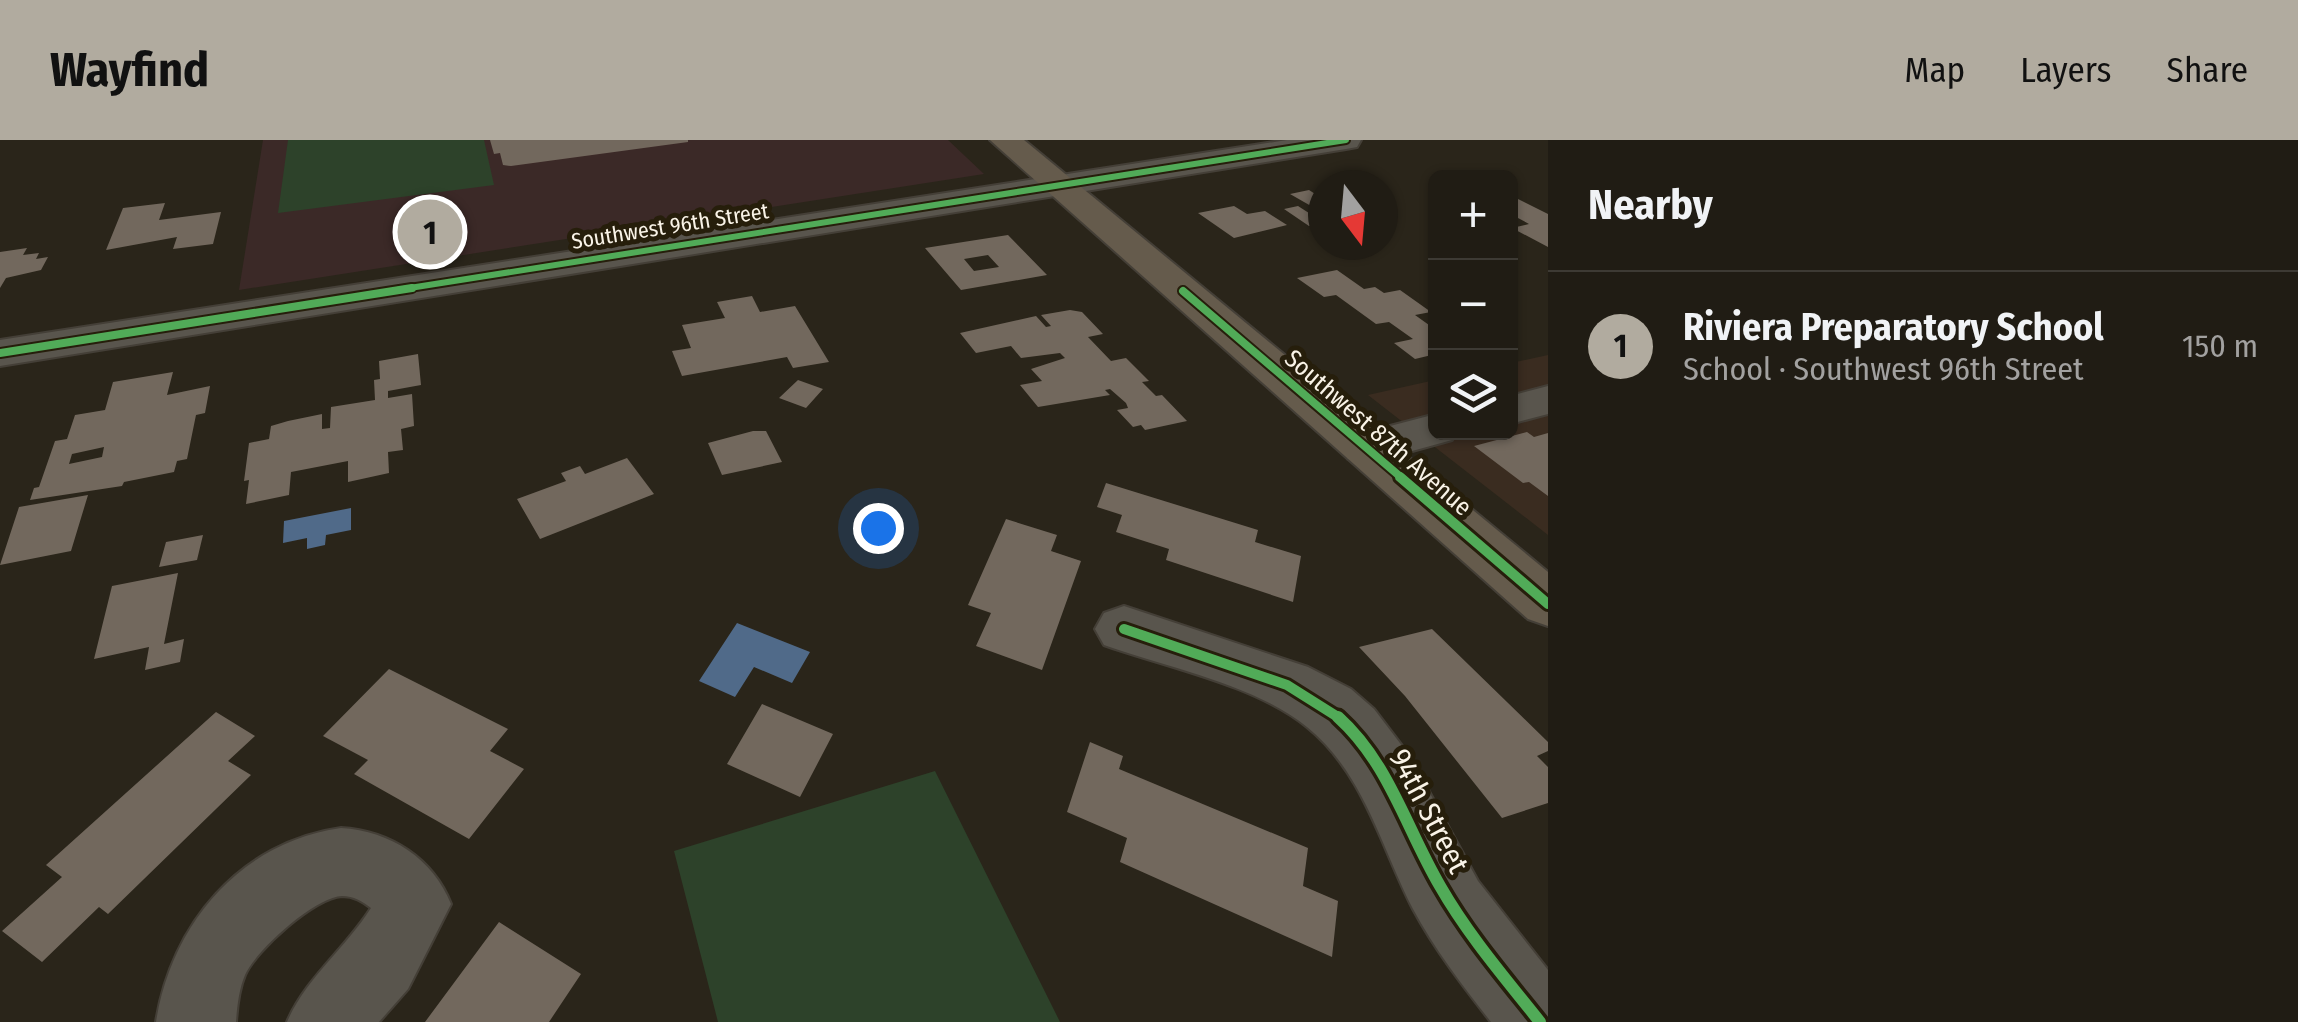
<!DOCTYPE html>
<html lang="en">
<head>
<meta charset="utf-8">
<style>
	:root { --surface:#201c14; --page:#2d2922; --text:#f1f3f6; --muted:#a2a1a0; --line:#3d3a34; --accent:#b1ab9f }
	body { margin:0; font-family:"Fira Sans Condensed",sans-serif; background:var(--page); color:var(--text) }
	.controls { position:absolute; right:30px; top:30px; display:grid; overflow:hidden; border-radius:15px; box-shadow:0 2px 8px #0004 }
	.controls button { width:90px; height:90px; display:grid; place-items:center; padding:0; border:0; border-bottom:2px solid var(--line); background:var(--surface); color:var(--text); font:50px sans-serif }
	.compass { position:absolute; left:1308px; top:30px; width:90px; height:90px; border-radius:50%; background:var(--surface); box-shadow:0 2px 8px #0004; rotate:164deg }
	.you { position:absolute; left:878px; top:388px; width:35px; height:35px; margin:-25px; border:8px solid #fff; border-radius:50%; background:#1a73e8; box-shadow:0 0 0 15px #1a73e833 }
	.badge { display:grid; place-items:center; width:65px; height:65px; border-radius:50%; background:var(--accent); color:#111; font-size:32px; font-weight:700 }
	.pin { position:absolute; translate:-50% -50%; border:5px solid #fff; box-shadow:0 2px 10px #0006 }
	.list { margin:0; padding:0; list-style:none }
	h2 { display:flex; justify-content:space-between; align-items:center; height:130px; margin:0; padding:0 40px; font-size:42px }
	h2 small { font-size:32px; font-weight:400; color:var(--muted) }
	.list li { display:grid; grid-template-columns:65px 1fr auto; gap:30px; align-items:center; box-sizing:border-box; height:150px; padding:0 40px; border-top:2px solid var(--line) }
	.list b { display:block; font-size:38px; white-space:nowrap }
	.list p { margin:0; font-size:32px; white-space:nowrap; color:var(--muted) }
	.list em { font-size:32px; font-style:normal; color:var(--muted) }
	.icon { flex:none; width:55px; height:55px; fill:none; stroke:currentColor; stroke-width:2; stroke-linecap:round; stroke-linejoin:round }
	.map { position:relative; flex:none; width:1548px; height:882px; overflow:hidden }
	header { display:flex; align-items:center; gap:60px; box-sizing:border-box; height:140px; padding:0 50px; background:var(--accent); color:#111 }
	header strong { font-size:48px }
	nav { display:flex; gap:55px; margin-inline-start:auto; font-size:35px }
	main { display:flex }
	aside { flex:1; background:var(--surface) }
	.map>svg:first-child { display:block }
	.commercial { fill:#3a2c20 }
	.education { fill:#3b2927 }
	.green { fill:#2d422a }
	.water { fill:#506a89 }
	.building { fill:#72685d; fill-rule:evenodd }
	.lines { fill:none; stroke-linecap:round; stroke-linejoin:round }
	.minor-casing { stroke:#443f37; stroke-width:4 }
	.major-casing { stroke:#443f37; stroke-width:4 }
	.minor { fill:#59554d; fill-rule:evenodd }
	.major { fill:#655b4c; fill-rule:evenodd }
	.cycleway-far3-casing { stroke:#261e0b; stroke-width:10 }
	.cycleway-far2-casing { stroke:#261e0b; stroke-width:12 }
	.cycleway-far1-casing { stroke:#261e0b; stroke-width:16 }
	.cycleway-casing { stroke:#261e0b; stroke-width:19 }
	.cycleway-far3 { stroke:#51ab58; stroke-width:6 }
	.cycleway-far2 { stroke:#51ab58; stroke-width:8 }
	.cycleway-far1 { stroke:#51ab58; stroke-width:10 }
	.cycleway { stroke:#51ab58; stroke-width:12 }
	.labels { text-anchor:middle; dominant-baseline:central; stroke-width:10; stroke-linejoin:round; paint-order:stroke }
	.far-street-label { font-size:22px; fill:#f9f3e7; stroke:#261e0b }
	.street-label { font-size:25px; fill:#f9f3e7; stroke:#261e0b }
	.near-street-label { font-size:30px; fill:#f9f3e7; stroke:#261e0b }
</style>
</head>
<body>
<header>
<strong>Wayfind</strong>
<nav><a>Map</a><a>Layers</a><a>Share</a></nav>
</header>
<main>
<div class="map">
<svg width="1548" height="882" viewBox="0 0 1548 882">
	<rect width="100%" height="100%" fill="#2a251a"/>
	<path class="commercial" d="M1548,215V395L1368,255L1435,240L1436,292H1510L1511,223Z"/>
	<path class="education" d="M263,0H948L984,34L239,150Z"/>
	<path class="green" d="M288,0H484L494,45L278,73Z
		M935,631L1060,882H718L674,711Z"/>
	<path class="water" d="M351,368V390L326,395L325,405L307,409V398L283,403L284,381Z
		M737,483L810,512L792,543L754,527L735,557L699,541Z"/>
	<path class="building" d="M490,0H688V2L511,26L503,25L500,13L494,14Z
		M1309,50L1323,59V64L1311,66L1290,54Z
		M1510,55L1548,74V107L1512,88L1529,84L1518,78L1510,80Z
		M165,63L159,80L221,72L213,104L173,109L177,97L106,110L123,68Z
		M1234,66L1247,74L1265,71L1287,85L1234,98L1198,73Z
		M1298,66L1323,82V83L1309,86L1284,69Z
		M1008,95L1047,135L961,150L925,108ZM988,115L999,127L974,131L964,119Z
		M27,108L23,115L39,113L36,119L48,117L41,130L6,138L0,148V112Z
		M1337,130L1364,149L1375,147L1384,153L1400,150L1431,172L1415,175L1436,190V214L1415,219L1394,203L1413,199L1389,182L1376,184L1336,155L1324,157L1297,138Z
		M752,156L760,172L795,166L829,222L793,228L787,217L682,236L672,211L691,208L682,185L725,178L717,162Z
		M1070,170L1082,172L1103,194L1088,197L1111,221L1126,218L1149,241L1142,242L1156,256L1162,255L1187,281L1145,290L1141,285L1133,287L1117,270L1128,268L1126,263L1110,249L1105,250L1110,255L1038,267L1020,245L1042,241L1031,229L1065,218L1060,213L1021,218L1011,206L976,213L960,193L1036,176L1046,187L1051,186L1041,175Z
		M418,214L421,245L388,251V258L412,254L414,286L401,289L403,310L388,312L389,333L348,342V321L291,332L289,355L246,364L249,340L244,341L249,303L269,299L271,286L288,281L322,274V289L330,288L331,267L375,260L374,240L380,239L379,221Z
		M173,232L167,255L210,246L205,273L196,275L187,319L177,321L174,332L124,342L122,346L30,360L34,348L39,347L55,301L67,299L75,275L105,270L113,242ZM104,307L102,317L69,324L72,314Z
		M798,240L823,249L806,268L779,258Z
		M753,291H766L782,322L722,335L708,303Z
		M1527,292L1534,297L1548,293V356L1529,342L1523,343L1474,306Z
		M627,318L654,354L540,399L517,359L566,341L561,333L580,326L585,334Z
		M1106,343L1258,390L1255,402L1301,416L1293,462L1166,420L1169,409L1116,392L1122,375L1097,367Z
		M88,355L71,411L0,425L19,367Z
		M1006,379L1057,395L1051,411L1081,421L1042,530L976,506L991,473L968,465Z
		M203,395L197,420L159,427L166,402Z
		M178,433L164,504L184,499L180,522L145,530L149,507L94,519L112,446Z
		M1432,489L1548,602V611L1537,616L1548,627V663L1502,678L1405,556L1359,507Z
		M389,529L508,589L490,611L524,629L469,699L354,634L368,620L323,596Z
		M762,564L833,594L800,657L727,624Z
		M216,572L255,596L228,621L251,635L108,774L99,767L42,822L2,791L62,737L46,725Z
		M1090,602L1123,616L1119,629L1308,708L1303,746L1338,761L1332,817L1120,722L1127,698L1067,672Z
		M499,782L581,834L549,882H425Z"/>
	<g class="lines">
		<defs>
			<path id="minor" d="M1287,0H1361L1357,7L1346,9L0,226V200Z
				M1548,246V274L1510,284V256Z
				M1436,274V292H1457L1452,300L1365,324L1348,319L1341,308L1348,297Z
				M1124,466L1308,527L1351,549L1374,569L1409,615L1478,741L1548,830V882H1491C1463,846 1435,810 1413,769C1381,707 1364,633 1307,587C1256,545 1166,527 1104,505L1095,489L1104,473Z
				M341,688C391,691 433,719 451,764L408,849L379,882H287C306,838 345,809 371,768C362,761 354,756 342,756C315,757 256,810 245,835C239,849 237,867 236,882H156C171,785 240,702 341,688Z"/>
			<path id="major" d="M990,0H1024L1548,432V486L1528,479Z"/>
		</defs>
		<use href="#minor" class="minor-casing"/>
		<use href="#major" class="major-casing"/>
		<use href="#minor" class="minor"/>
		<use href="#major" class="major"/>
		<defs>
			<path id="cycleway-far3" d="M397,150L1346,0"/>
			<path id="cycleway-far2" d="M1183,151L1403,339
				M0,213L412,148"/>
			<path id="cycleway-far1" d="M1400,337L1548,464
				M1124,489L1287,545L1341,579"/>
			<path id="cycleway" d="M1338,577C1389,623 1406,688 1440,746C1468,795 1505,838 1540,882"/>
		</defs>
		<use href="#cycleway-far3" class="cycleway-far3-casing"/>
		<use href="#cycleway-far2" class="cycleway-far2-casing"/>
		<use href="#cycleway-far1" class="cycleway-far1-casing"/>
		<use href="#cycleway" class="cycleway-casing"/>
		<use href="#cycleway-far3" class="cycleway-far3"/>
		<use href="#cycleway-far2" class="cycleway-far2"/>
		<use href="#cycleway-far1" class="cycleway-far1"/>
		<use href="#cycleway" class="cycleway"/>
	</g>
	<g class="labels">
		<g class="far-street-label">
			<text transform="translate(670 86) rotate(-9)">Southwest 96th Street</text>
		</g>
		<g class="street-label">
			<text transform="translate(1378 293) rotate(41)">Southwest 87th Avenue</text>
		</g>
		<g class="near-street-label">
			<text transform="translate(1429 671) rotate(62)">94th Street</text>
		</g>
	</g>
</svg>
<div class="controls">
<button>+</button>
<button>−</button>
<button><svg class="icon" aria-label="layers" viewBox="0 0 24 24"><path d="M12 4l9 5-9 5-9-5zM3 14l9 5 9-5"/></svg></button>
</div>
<svg class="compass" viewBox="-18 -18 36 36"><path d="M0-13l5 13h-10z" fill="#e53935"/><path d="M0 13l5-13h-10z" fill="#a2a1a0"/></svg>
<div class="you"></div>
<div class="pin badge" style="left:430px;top:92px">1</div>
</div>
<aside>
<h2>Nearby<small></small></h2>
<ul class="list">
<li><span class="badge">1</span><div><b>Riviera Preparatory School</b><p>School · Southwest 96th Street</p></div><em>150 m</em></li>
</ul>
</aside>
</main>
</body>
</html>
